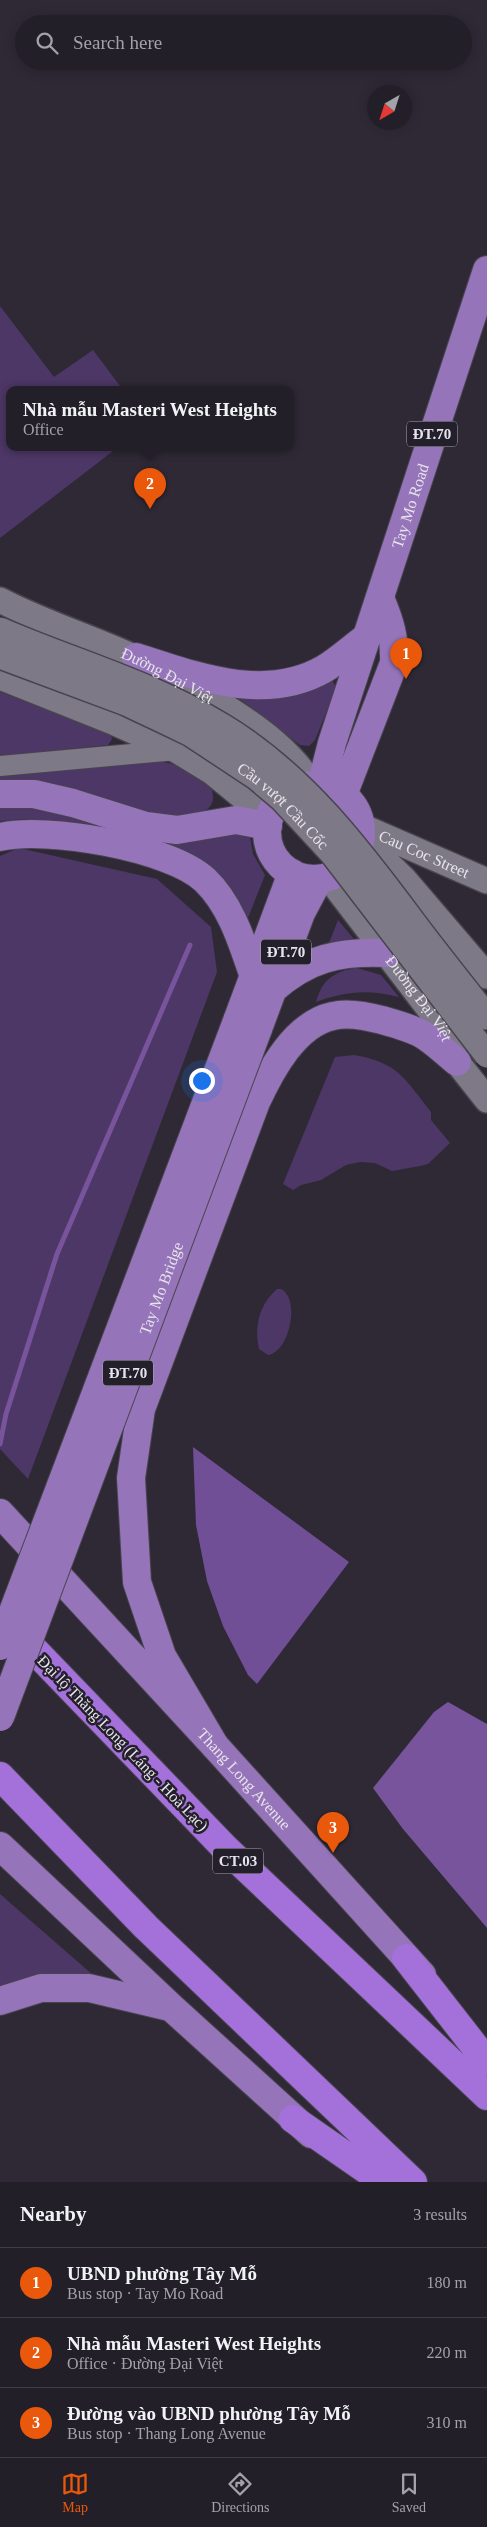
<!DOCTYPE html>
<html lang="en">
<head>
<meta charset="utf-8">
<style>
	:root { --surface:#221f28; --page:#2a2730; --text:#f1f3f6; --muted:#a2a2a8; --line:#3f3d45; --accent:#ea580c }
	body { margin:0; font-family:Georgia,serif; background:var(--page); color:var(--text) }
	.compass { position:absolute; left:367px; top:85px; width:45px; height:45px; border-radius:50%; background:var(--surface); box-shadow:0 2px 12px #0003; rotate:219deg }
	.you { position:absolute; left:201px; top:1080px; width:18px; height:18px; margin:-12px; border:4px solid #fff; border-radius:50%; background:#1a73e8; box-shadow:0 0 0 8px #1a73e833 }
	.badge { display:grid; place-items:center; width:32px; height:32px; border-radius:50%; background:var(--accent); color:#fff; font-size:16px; font-weight:700 }
	.pin { position:absolute; translate:-50% -41px; filter:drop-shadow(0 1px 2px #0008) }
	.pin::after { content:''; position:absolute; top:26px; width:18px; height:15px; background:inherit; clip-path:polygon(0 0,100% 0,50% 100%) }
	.popup { position:absolute; left:6px; top:386px; width:288px; height:65px; box-sizing:border-box; display:grid; place-content:center; border-radius:10px; background:var(--surface); filter:drop-shadow(0 1px 4px #0005); font-size:16px; white-space:nowrap; color:var(--muted) }
	.popup b { font-size:19px; color:var(--text) }
	.popup::after { content:''; position:absolute; left:50%; top:100%; margin-left:-10px; border:10px solid transparent; border-top-color:var(--surface) }
	.list { margin:0; padding:0; list-style:none }
	h2 { display:flex; justify-content:space-between; align-items:center; height:65px; margin:0; padding:0 20px; font-size:21px }
	h2 small { font-size:16px; font-weight:400; color:var(--muted) }
	.list li { display:grid; grid-template-columns:32px 1fr auto; gap:15px; align-items:center; box-sizing:border-box; height:70px; padding:0 20px; border-top:1px solid var(--line) }
	.list b { display:block; font-size:19px; white-space:nowrap }
	.list p { margin:0; font-size:16px; white-space:nowrap; color:var(--muted) }
	.list em { font-size:16px; font-style:normal; color:var(--muted) }
	.icon { flex:none; width:28px; height:28px; fill:none; stroke:currentColor; stroke-width:2; stroke-linecap:round; stroke-linejoin:round }
	.map { position:relative; flex:none; width:487px; height:2182px; overflow:hidden }
	.search { position:absolute; background:var(--surface); box-shadow:0 2px 12px #0003; left:15px; right:15px; top:15px; height:55px; display:flex; align-items:center; gap:12px; box-sizing:border-box; padding:0 18px; border-radius:28px; color:var(--muted); font-size:19px }
	.sheet { height:275px; background:var(--surface) }
	nav { display:flex; justify-content:space-around; align-items:center; box-sizing:border-box; height:70px; border-top:1px solid var(--line); background:var(--surface); font-size:14px; color:var(--muted) }
	nav a { display:grid; justify-items:center; gap:2px }
	nav .on { color:var(--accent) }
	.map>svg:first-child { display:block }
	.green { fill:#4d3766 }
	.forest { fill:#714f96 }
	.water { fill:#77549c }
	.lines { fill:none; stroke-linecap:round; stroke-linejoin:round }
	.stream { stroke:#77549c; stroke-width:5 }
	.minor-casing { stroke:#48444e; stroke-width:22 }
	.tertiary-casing { stroke:#48444e; stroke-width:28 }
	.primary-casing { stroke:#48444e; stroke-width:30 }
	.motorway-casing { stroke:#48444e; stroke-width:30 }
	.minor { stroke:#7e7986; stroke-width:20 }
	.tertiary { stroke:#7e7986; stroke-width:25 }
	.primary { stroke:#9574b9; stroke-width:28 }
	.motorway { stroke:#a471db; stroke-width:28 }
	.tertiary-bridge-casing { stroke:#48444e; stroke-width:28; stroke-linecap:butt }
	.primary-bridge-casing { stroke:#48444e; stroke-width:30; stroke-linecap:butt }
	.tertiary-bridge { stroke:#7e7986; stroke-width:25 }
	.primary-bridge { stroke:#9574b9; stroke-width:28 }
	.labels { text-anchor:middle; dominant-baseline:central; stroke-width:5; stroke-linejoin:round; paint-order:stroke }
	.shield { fill:#24202b; stroke:#aca8b1; stroke-width:1 }
	.shield-label { font-size:15px; font-weight:bold; fill:#e7e3eb }
	.street-label { font-size:16px; fill:#e7e3eb; stroke:#24202b }
</style>
</head>
<body>
<div class="map">
<svg width="487" height="2182" viewBox="0 0 487 2182">
	<rect width="100%" height="100%" fill="#2e2935"/>
	<path class="green" d="M0,306L54,377L93,350L123,390H10V448H117L0,538Z
		M330,678L335,685V691L315,740L309,746L300,745L236,696Z
		M0,692L110,733L112,739L108,745L0,756Z
		M157,761C174,763 196,771 208,784C212,788 213,793 213,798C212,815 189,816 176,817C145,818 116,801 87,793C58,784 30,781 0,781V773Z
		M0,803L245,831L250,837L253,854L265,875L248,918H245L107,831L62,821L23,819L0,821Z
		M19,848L157,879L211,927L217,972L28,1479L0,1449V856Z
		M338,920L353,938V940L329,943Z
		M357,968L381,975L399,997C369,989 345,991 316,1002C322,980 334,971 357,968Z
		M354,1055C399,1063 404,1078 431,1112V1120L450,1143L428,1164L420,1166L392,1171L375,1163L360,1162L346,1165L321,1180L301,1185L293,1190L283,1184L335,1057Z
		M277,1289H281C301,1299 289,1353 268,1355L259,1349C254,1326 259,1305 277,1289Z
		M0,1894L101,1982L0,1990Z"/>
	<path class="forest" d="M193,1447L349,1562L257,1684L248,1675L223,1626L207,1581L196,1525Z"/>
	<path class="water" d="M448,1702L487,1724V1928L403,1829L373,1788L434,1712Z"/>
	<g class="lines">
		<path class="stream" d="M0,1444L6,1414L57,1254L190,945"/>
		<defs>
			<path id="minor" d="M0,766L176,750"/>
			<g id="tertiary">
				<path id="s1" d="M0,600C44,623 91,637 136,658C167,672 197,690 226,707C259,728 292,752 312,785"/>
				<path d="M0,677L115,723L176,750L212,772L245,799L270,816"/>
				<path id="s2" d="M361,826L487,881"/>
				<path d="M361,837L404,879L487,976"/>
				<path id="s3" d="M328,877L443,1027L457,1062L487,1100"/>
			</g>
			<g id="primary">
				<path d="M136,657C195,676 265,703 324,669C339,660 353,647 367,637"/>
				<circle cx="314" cy="832" r="47"/>
				<path id="s4" d="M321,786L332,743L487,270"/>
				<path d="M0,794H34L73,803L146,826L177,830L236,820L268,826"/>
				<path d="M343,795L394,663C395,638 390,621 380,598"/>
				<path d="M0,837C46,826 170,847 205,880C231,905 242,942 253,974"/>
				<path d="M272,990C308,958 339,951 386,953"/>
				<path d="M237,1021L292,873"/>
				<path d="M258,1029L301,913L319,879"/>
				<path id="s5" d="M0,1513L215,1746L422,1975"/>
				<path d="M215,1746L162,1656L137,1582L131,1478L141,1409L256,1102C271,1070 295,1024 333,1016C348,1012 367,1016 382,1020C395,1024 413,1028 425,1036C436,1043 446,1053 457,1062"/>
				<path d="M0,1846L172,2008L311,2134"/>
				<path d="M0,2001L41,1988H89L169,2007"/>
			</g>
			<path id="motorway" d="M13,1628L225,1848L487,2096
				M0,1776L146,1927L413,2182
				M406,1958L487,2062
				M293,2119L384,2182"/>
		</defs>
		<use href="#minor" class="minor-casing"/>
		<use href="#tertiary" class="tertiary-casing"/>
		<use href="#primary" class="primary-casing"/>
		<use href="#motorway" class="motorway-casing"/>
		<use href="#minor" class="minor"/>
		<use href="#tertiary" class="tertiary"/>
		<use href="#primary" class="primary"/>
		<use href="#motorway" class="motorway"/>
		<defs>
			<g id="tertiary-bridge">
				<path d="M0,630C74,662 152,683 222,726C302,774 358,848 413,922C437,954 462,985 487,1017"/>
				<path id="s6" d="M0,656L126,703L162,720L191,734L256,777L282,799L332,853L487,1055"/>
			</g>
			<g id="primary-bridge">
				<path d="M0,1646L237,1021"/>
				<path id="s7" d="M0,1717L258,1029"/>
			</g>
		</defs>
		<use href="#tertiary-bridge" class="tertiary-bridge-casing"/>
		<use href="#primary-bridge" class="primary-bridge-casing"/>
		<use href="#tertiary-bridge" class="tertiary-bridge"/>
		<use href="#primary-bridge" class="primary-bridge"/>
	</g>
	<g class="labels">
		<g class="shield">
			<rect x="407" y="421.5" width="50" height="25" rx="4"/>
			<rect x="261" y="939.5" width="50" height="25" rx="4"/>
			<rect x="103" y="1360.5" width="50" height="25" rx="4"/>
			<rect x="213" y="1848.5" width="50" height="25" rx="4"/>
		</g>
		<g class="shield-label">
			<text x="432" y="434">ĐT.70</text>
			<text x="286" y="952">ĐT.70</text>
			<text x="128" y="1373">ĐT.70</text>
			<text x="238" y="1861">CT.03</text>
		</g>
		<g class="street-label">
			<text stroke="none"><textPath href="#s4" startOffset="294">Tay Mo Road</textPath></text>
			<text stroke="none"><textPath href="#s1" startOffset="184">Đường Đại Việt</textPath></text>
			<text stroke="none"><textPath href="#s6" startOffset="324">Cầu vượt Cầu Cốc</textPath></text>
			<text stroke="none"><textPath href="#s2" startOffset="69">Cau Coc Street</textPath></text>
			<text stroke="none"><textPath href="#s3" startOffset="152">Đường Đại Việt</textPath></text>
			<text stroke="none"><textPath href="#s7" startOffset="458">Tay Mo Bridge</textPath></text>
			<text transform="translate(123 1743) rotate(46)">Đại lộ Thăng Long (Láng - Hoà Lạc)</text>
			<text stroke="none"><textPath href="#s5" startOffset="361">Thang Long Avenue</textPath></text>
		</g>
	</g>
</svg>
<svg class="compass" viewBox="-18 -18 36 36"><path d="M0-13l5 13h-10z" fill="#e53935"/><path d="M0 13l5-13h-10z" fill="#a2a2a8"/></svg>
<div class="you"></div>
<div class="pin badge" style="left:406px;top:679px">1</div>
<div class="pin badge" style="left:150px;top:509px">2</div>
<div class="popup"><b>Nhà mẫu Masteri West Heights</b>Office</div>
<div class="pin badge" style="left:333px;top:1853px">3</div>
<div class="search"><svg class="icon" aria-label="search" viewBox="0 0 24 24"><circle cx="10" cy="10" r="6"/><path d="M15 15l6 6"/></svg>Search here</div>
</div>
<section class="sheet">
<h2>Nearby<small>3 results</small></h2>
<ul class="list">
<li><span class="badge">1</span><div><b>UBND phường Tây Mỗ</b><p>Bus stop · Tay Mo Road</p></div><em>180 m</em></li>
<li><span class="badge">2</span><div><b>Nhà mẫu Masteri West Heights</b><p>Office · Đường Đại Việt</p></div><em>220 m</em></li>
<li><span class="badge">3</span><div><b>Đường vào UBND phường Tây Mỗ</b><p>Bus stop · Thang Long Avenue</p></div><em>310 m</em></li>
</ul>
</section>
<nav>
<a class="on"><svg class="icon" aria-label="map" viewBox="0 0 24 24"><path d="M3 6l6-2 6 2 6-2v14l-6 2-6-2-6 2zM9 4v14M15 6v14"/></svg>Map</a>
<a><svg class="icon" aria-label="directions" viewBox="0 0 24 24"><path d="M12 3l9 9-9 9-9-9zM9 14v-3h6M13 9l2 2-2 2"/></svg>Directions</a>
<a><svg class="icon" aria-label="saved" viewBox="0 0 24 24"><path d="M7 4h10v16l-5-4-5 4z"/></svg>Saved</a>
</nav>
</body>
</html>
